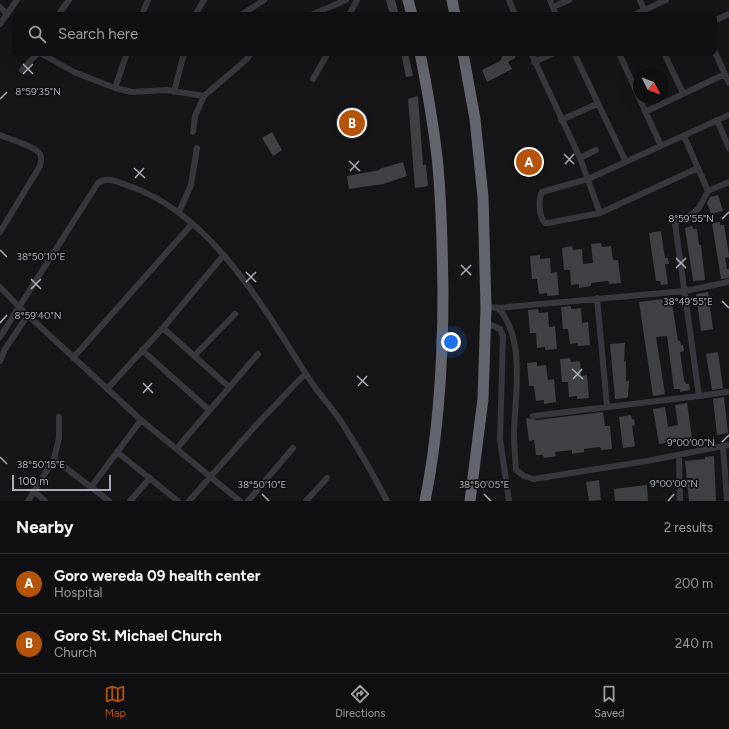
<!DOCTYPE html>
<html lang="en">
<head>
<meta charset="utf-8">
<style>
	:root { --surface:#101012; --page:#19191b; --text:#f1f3f6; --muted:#9c9d9f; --line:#303032; --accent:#b45309 }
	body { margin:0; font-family:Figtree,sans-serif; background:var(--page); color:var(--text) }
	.compass { position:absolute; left:633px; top:68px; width:36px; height:36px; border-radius:50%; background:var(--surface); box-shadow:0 4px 16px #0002; rotate:133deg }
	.scale { position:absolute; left:12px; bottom:10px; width:99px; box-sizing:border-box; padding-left:4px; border:2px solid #a8adb8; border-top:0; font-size:11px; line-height:14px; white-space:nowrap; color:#a8adb8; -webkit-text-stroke:3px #111113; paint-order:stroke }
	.you { position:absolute; left:451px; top:342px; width:14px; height:14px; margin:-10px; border:3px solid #fff; border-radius:50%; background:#1a73e8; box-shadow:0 0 0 6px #1a73e833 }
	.badge { display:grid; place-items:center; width:26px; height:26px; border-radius:50%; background:var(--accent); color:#fff; font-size:13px; font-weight:700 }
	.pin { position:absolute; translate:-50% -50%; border:2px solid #fff; box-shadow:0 1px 4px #0006 }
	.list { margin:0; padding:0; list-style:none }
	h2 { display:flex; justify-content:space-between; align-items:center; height:52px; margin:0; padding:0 16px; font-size:17px }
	h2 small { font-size:13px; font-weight:400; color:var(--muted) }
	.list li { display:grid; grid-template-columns:26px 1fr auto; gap:12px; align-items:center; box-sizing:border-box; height:60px; padding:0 16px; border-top:1px solid var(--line) }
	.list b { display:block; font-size:15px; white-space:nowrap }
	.list p { margin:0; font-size:13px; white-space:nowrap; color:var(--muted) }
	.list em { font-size:13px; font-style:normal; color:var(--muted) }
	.icon { flex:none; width:22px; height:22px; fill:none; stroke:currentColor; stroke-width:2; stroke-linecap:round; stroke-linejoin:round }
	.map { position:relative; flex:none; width:729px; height:501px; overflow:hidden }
	.search { position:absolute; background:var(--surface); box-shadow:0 4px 16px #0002; left:12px; right:12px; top:12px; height:44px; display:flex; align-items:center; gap:10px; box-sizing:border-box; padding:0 14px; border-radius:8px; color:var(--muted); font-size:15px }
	.sheet { height:172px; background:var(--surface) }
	nav { display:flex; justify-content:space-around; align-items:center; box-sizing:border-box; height:56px; border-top:1px solid var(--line); background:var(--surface); font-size:11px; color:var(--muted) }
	nav a { display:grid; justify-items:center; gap:2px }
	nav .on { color:var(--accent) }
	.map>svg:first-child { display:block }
	.building { fill:#404145 }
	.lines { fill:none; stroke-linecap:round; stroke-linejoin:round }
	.street { stroke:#37383d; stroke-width:6 }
	.highway { stroke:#63666e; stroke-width:11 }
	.ticks { fill:none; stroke:#a8adb8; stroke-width:1.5 }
	.ticks-label { font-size:10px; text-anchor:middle; fill:#a8adb8; stroke:#111113; stroke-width:3.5; stroke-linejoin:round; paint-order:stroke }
</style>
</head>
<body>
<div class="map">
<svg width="729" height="501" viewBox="0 0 729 501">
	<rect width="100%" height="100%" fill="#161618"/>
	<path class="building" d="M386,0H395L399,15H390Z
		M401,53H408L413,76L406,77Z
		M504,53H516L515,58L508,62L512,69L487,82L482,70L500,61Z
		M418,96L423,165H426L428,186L415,188L408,99Z
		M336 123a16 16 0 1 1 32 0a16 16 0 1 1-32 0Z
		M272,132L282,150L273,156L262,138Z
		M518,152H528L529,160L537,159L540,164L520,169Z
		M403,162L407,176L383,184L349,189L347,176L380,170L379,169Z
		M718,195L723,211L711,214L707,203L710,197Z
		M720,222V225H724L729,255V257L725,258L727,269H729V278L721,279L712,223Z
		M692,226L693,229H697L699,245H701L705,280L693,281L685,228Z
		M661,231L665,258H668L669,264H665L668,284L661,285L660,281H656L649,233Z
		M601,243L602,247L611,246L613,260H618L621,283L609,284L608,281L591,283V286L579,288V284L571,285L570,270H564L562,248L572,246L573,250L582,249L583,264L593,263L591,244Z
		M540,255V259L550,258L551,273L557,272L559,295L547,296V293L539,294L537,279H532L530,256Z
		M708,292L713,329L701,331L696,294Z
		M671,298L678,341H680L681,345H683L684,351L680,352L684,380L686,384H689L690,390L680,392V389H674L667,336L656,337L665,394L653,396L639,302Z
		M571,306V309L581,308L582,323L588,322L590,345L578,346V343L570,344L568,329H563L561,307Z
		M538,309L539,313L548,312L549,327L555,326L557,349L545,350V347L537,348L536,333H530L528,310Z
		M625,343L624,362L626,361V381H629L628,396L627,398L615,399L610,344Z
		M718,352L723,388L712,390L706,354Z
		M570,358L571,362L580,361L581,376L587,375L589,398L577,399V396L569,397L568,382H562L560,359Z
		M537,362V366L546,365L548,380L554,379L556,402L544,404V400L536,401L534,386H529L527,363Z
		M724,397L728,433L717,435L713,399Z
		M687,403L692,438L659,444L653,409L665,407L668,427L678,425L675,405Z
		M603,412L605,426H610L612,449L601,450L600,447L584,449V452L572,454V450L555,452L556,456L544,458L543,455H536L534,440L529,441L526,418L537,420Z
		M631,415L632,419H634L635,425L632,426L635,446L623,448L619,417Z
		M714,456L716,501H689L685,461L705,459V457Z
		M599,480L601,500L589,501L586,482Z
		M647,485L648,501H615L614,489Z"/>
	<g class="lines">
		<path class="street" d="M509,0L515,15
			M550,0L556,15
			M640,0L646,15
			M0,7L7,14
			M553,7L569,0
			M43,15H44
			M58,15L69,0
			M142,15L148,0
			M195,15L204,0
			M241,15L264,0
			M311,15L346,0
			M349,15L357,0
			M634,15L666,0
			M714,21L729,14
			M0,24L17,0
			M714,50L729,83
			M40,53L74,72L115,88L127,53
			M531,53L580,158L600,213
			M574,53L626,162
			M619,53L661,146
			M664,53L683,93
			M534,62L554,53
			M22,70L38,53
			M313,79L328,53
			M115,88L132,92L166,90L204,96L247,59L251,53
			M174,92L184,53
			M645,112L725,74
			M561,120L597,104
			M717,120L729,148
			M193,132L195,116L204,96
			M0,135C9,139 35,146 40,154C42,158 41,162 40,166L0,232
			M684,136L708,191
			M580,158L596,150
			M698,168L600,213L548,223H545C539,217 538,199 542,192L588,179L729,115
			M179,212L191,185L197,148
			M0,287L19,307L141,420L240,501
			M597,298L607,406
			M486,307L498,308L685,291L728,282
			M498,308C526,338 515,395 514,433C514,445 515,457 516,470L524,476L534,479L647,461L729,445
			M485,322L500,329L503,336L500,439L509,501
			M163,328L229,387
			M0,337L98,183C108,176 118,182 129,186C210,213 262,305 306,374C316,391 331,406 342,423C358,448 373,474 387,501
			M142,350L209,410
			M194,356L235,314
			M73,358L192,224
			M0,361L5,349L28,315
			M107,389L163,328L223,256
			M727,392L699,396L675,223L691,215L699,208L708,191L729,182
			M533,416L699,396
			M723,446L727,501
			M177,448L258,354
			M117,452L178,501
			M679,455L680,501
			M54,459L109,501
			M92,486L141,420
			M34,491L45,501
			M28,501L54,459L59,438V417
			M130,501L150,478
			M189,501L258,423L305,374
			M248,501L293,448
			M306,501L327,478"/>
		<path class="highway" d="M408,0L412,15
			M452,0L455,15
			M420,53C427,88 433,122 437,157C442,201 442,246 443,290C443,361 439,432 425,501
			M463,53L475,119L483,197L486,307L483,399L470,501"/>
	</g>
	<path class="ticks" d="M23,64L33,74M23,74L33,64M0,99L7,92M564,154L574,164M349,161L360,171M565,164L574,154M134,168L145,178M350,171L359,161M135,178L144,168M722,219L729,212M0,250L7,257M676,258L686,268M461,265L471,275M676,268L686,258M246,272L256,282M461,275L471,265M31,279L41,289M246,282L256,272M31,289L41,279M722,301L729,308M0,323L7,315M572,369L583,379M357,376L368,386M573,379L582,369M143,383L153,393M358,386L367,376M143,393L152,383M722,442L729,435M0,457L7,464M262,494L269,501M484,494L491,501M668,501L674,494"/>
	<g class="ticks-label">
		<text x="38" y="95">8°59'35"N</text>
		<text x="691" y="222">8°59'55"N</text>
		<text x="41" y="260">38°50'10"E</text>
		<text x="688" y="305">38°49'55"E</text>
		<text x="38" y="319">8°59'40"N</text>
		<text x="691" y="446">9°00'00"N</text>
		<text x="41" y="468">38°50'15"E</text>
		<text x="674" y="487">9°00'00"N</text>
		<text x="262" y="488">38°50'10"E</text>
		<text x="484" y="488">38°50'05"E</text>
	</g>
</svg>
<svg class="compass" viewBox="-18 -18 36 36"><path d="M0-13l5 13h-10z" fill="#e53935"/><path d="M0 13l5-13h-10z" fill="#9c9d9f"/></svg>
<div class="scale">100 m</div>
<div class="you"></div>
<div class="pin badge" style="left:529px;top:162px">A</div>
<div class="pin badge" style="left:352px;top:123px">B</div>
<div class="search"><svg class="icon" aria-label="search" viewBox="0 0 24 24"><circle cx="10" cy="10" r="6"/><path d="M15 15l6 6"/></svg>Search here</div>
</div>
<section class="sheet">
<h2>Nearby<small>2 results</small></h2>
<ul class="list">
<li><span class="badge">A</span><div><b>Goro wereda 09 health center</b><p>Hospital</p></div><em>200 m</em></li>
<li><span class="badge">B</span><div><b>Goro St. Michael Church</b><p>Church</p></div><em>240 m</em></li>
</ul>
</section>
<nav>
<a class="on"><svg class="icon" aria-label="map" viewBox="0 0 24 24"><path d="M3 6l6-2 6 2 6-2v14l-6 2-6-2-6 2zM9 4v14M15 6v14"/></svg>Map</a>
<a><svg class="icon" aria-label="directions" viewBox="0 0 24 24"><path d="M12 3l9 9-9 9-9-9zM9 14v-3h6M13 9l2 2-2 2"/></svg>Directions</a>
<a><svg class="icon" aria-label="saved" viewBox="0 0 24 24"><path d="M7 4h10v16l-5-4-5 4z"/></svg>Saved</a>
</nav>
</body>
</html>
